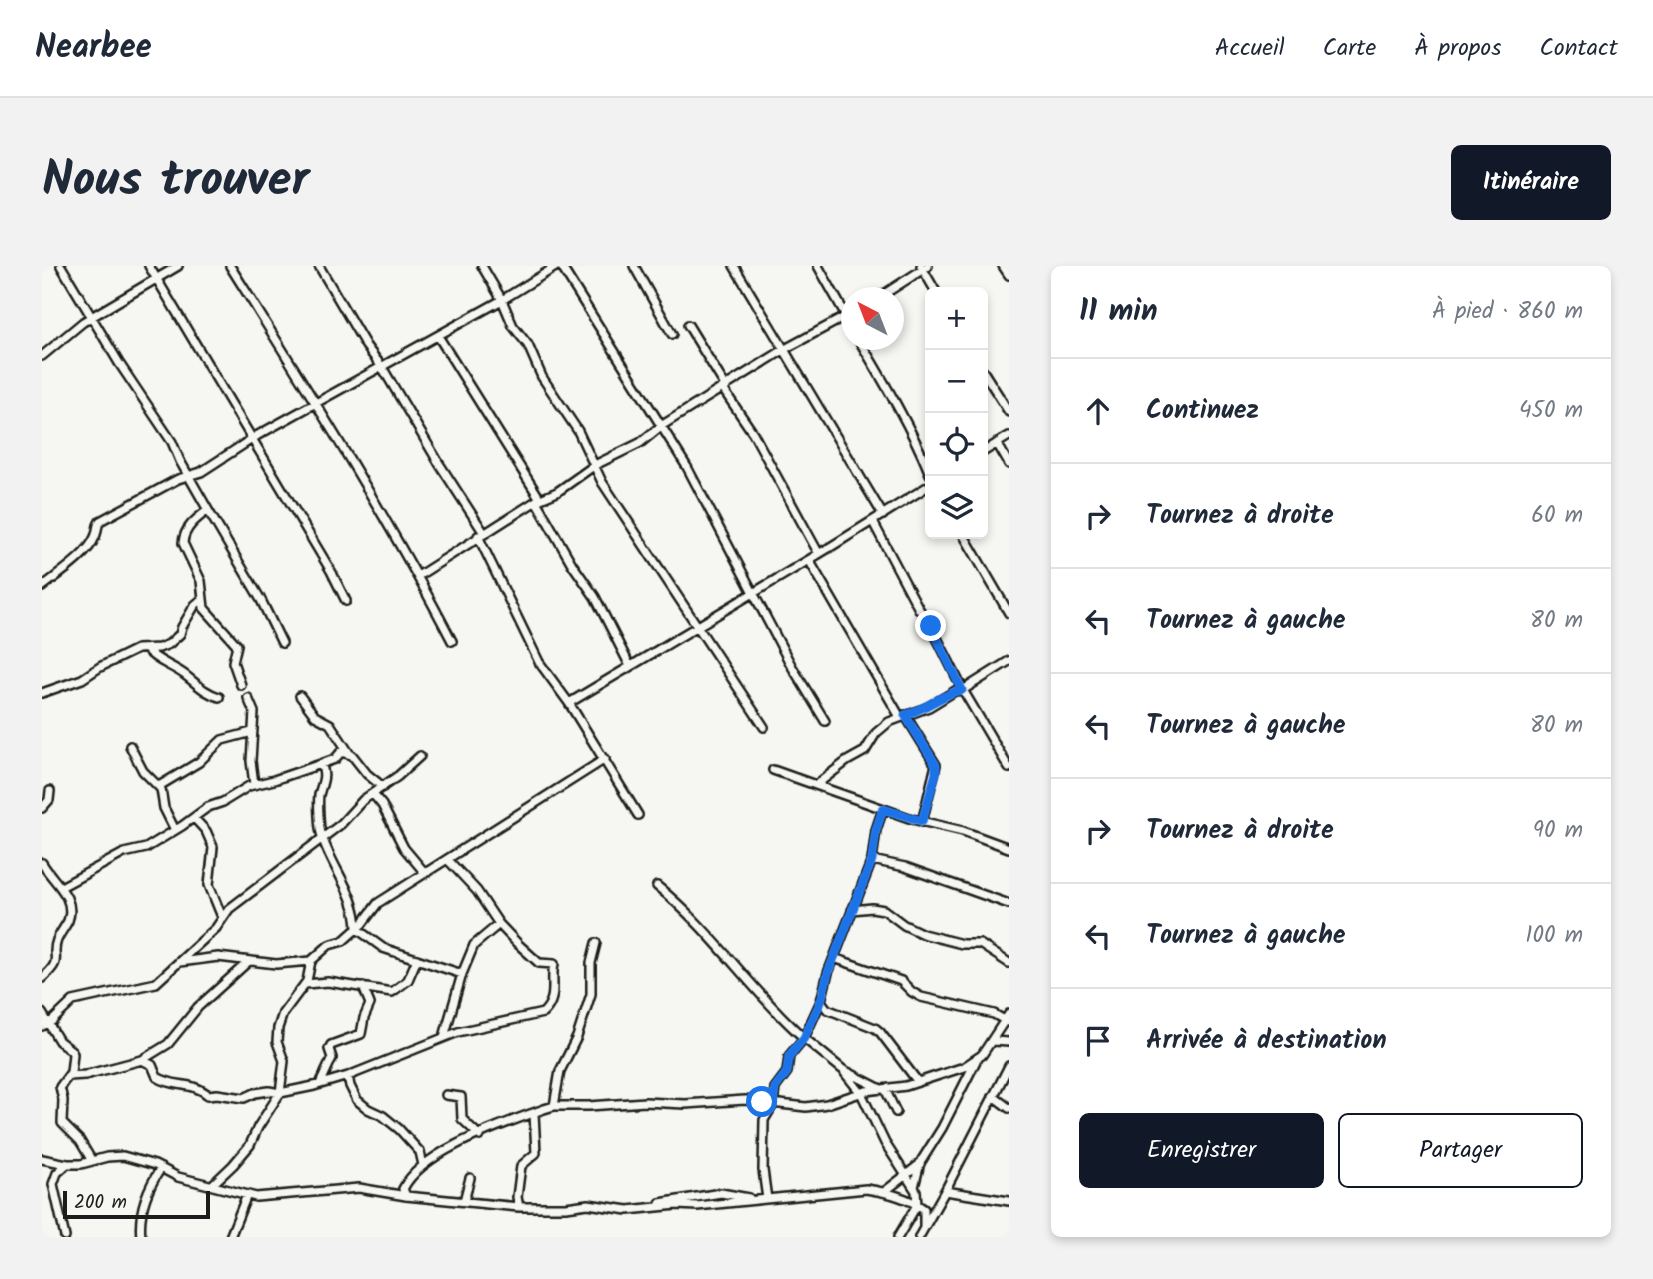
<!DOCTYPE html>
<html lang="fr">
<head>
<meta charset="utf-8">
<style>
	:root { --surface:#fff; --page:#f2f2f3; --text:#1f2937; --muted:#747a83; --line:#e0e1e3; --accent:#111827 }
	body { margin:0; font-family:Kalam,sans-serif; background:var(--page); color:var(--text) }
	.controls { position:absolute; right:21px; top:21px; display:grid; overflow:hidden; border-radius:10px; box-shadow:0 4px 10px #0003 }
	.controls button { width:63px; height:63px; display:grid; place-items:center; padding:0; border:0; border-bottom:2px solid var(--line); background:var(--surface); color:var(--text); font:35px sans-serif }
	.compass { position:absolute; left:799px; top:21px; width:63px; height:63px; border-radius:50%; background:var(--surface); box-shadow:0 4px 10px #0003; rotate:318deg }
	.scale { position:absolute; left:21px; bottom:18px; width:147px; box-sizing:border-box; padding-left:7px; border:4px solid #1c1c1c; border-top:0; font-size:19px; line-height:24px; white-space:nowrap; color:#1c1c1c; -webkit-text-stroke:5px #f6f6f2; paint-order:stroke }
	.stop { position:absolute; width:21px; height:21px; margin:-16px; border:5px solid #1a73e8; border-radius:50%; background:#fff }
	.stop.end { background:#1a73e8; border-color:#fff; box-shadow:0 2px 7px #0008 }
	.list { margin:0; padding:0; list-style:none }
	h2 { display:flex; justify-content:space-between; align-items:center; height:91px; margin:0; padding:0 28px; font-size:30px }
	h2 small { font-size:23px; font-weight:400; color:var(--muted) }
	.list li { display:grid; grid-template-columns:46px 1fr auto; gap:21px; align-items:center; box-sizing:border-box; height:105px; padding:0 28px; border-top:2px solid var(--line) }
	.list b { display:block; font-size:26px; white-space:nowrap }
	.list em { font-size:23px; font-style:normal; color:var(--muted) }
	.actions { display:flex; gap:14px; padding:21px 28px }
	.actions a { flex:1; padding:16px 0; border:2px solid var(--accent); border-radius:10px; text-align:center; font-size:24px; color:var(--accent) }
	.actions .main { background:var(--accent); color:#fff }
	.icon { flex:none; width:38px; height:38px; fill:none; stroke:currentColor; stroke-width:2; stroke-linecap:round; stroke-linejoin:round }
	.map { position:relative; flex:none; width:967px; height:971px; overflow:hidden; border-radius:10px }
	header { display:flex; align-items:center; gap:42px; box-sizing:border-box; height:98px; padding:0 35px; background:var(--surface); border-bottom:2px solid var(--line) }
	header strong { font-size:33px }
	nav { display:flex; gap:38px; margin-inline-start:auto; font-size:24px }
	.intro { display:flex; align-items:center; justify-content:space-between; box-sizing:border-box; height:168px; padding:0 42px }
	h1 { margin:0; font-size:49px }
	.button { padding:18px 32px; border-radius:10px; background:var(--accent); color:#fff; font-size:24px; font-weight:700 }
	main { display:flex; gap:42px; padding:0 42px }
	aside { flex:1; background:var(--surface); border-radius:10px; box-shadow:0 4px 10px #0003 }
	.map>svg:first-child { display:block }
	.lines { fill:none; stroke-linecap:round; stroke-linejoin:round }
	.minor-casing { stroke:#1c1c1c; stroke-width:12 }
	.minor { stroke:#f6f6f2; stroke-width:7 }
	.route { stroke:#1a73e8; stroke-width:9 }
</style>
</head>
<body>
<header>
<strong>Nearbee</strong>
<nav><a>Accueil</a><a>Carte</a><a>À propos</a><a>Contact</a></nav>
</header>
<div class="intro"><h1>Nous trouver</h1><a class="button">Itinéraire</a></div>
<main>
<div class="map">
<svg width="967" height="971" viewBox="0 0 967 971">
	<rect width="100%" height="100%" fill="#f6f6f2"/>
	<filter id="ink" filterUnits="userSpaceOnUse"><feTurbulence type="fractalNoise" baseFrequency=".0143" numOctaves="2"/><feDisplacementMap in="SourceGraphic" scale="14" xChannelSelector="R" yChannelSelector="G"/><feConvolveMatrix kernelMatrix="1 2 1 2 8 2 1 2 1" color-interpolation-filters="sRGB"/></filter>
	<g filter="url(#ink)">
		<g class="lines">
			<defs>
				<path id="minor" d="M19,0L77,97L130,176L138,195L166,244C154,253 142,262 141,277L159,315L162,342L195,379L191,396L199,419
					M107,0L289,305L304,335
					M188,0C265,123 343,246 410,375
					M277,0L324,80L340,101L398,199L442,267
					M440,0L460,34L471,60L486,79L500,111L536,165L560,216L722,461
					M519,0L645,201L749,399L783,455
					M592,0L630,68
					M692,0L841,249
					M776,0L810,60
					M879,0L894,26
					M961,0L967,9
					M836,32L886,0
					M646,59L684,121
					M396,70L498,233
					M817,74C842,116 870,163 888,208
					M0,90L41,56L136,0
					M941,105L967,146
					M681,123L711,167L777,288
					M955,177L967,198
					M941,186L967,170
					M494,235L530,298L553,331L588,400
					M166,244L219,334L240,377
					M831,256L877,343L889,360L921,424L967,502
					M921,268L967,347
					M436,270L497,396L527,437L596,549
					M767,294L858,451
					M376,310L494,235L515,226L553,199L598,177L619,160L743,83L810,47
					M0,321C15,309 46,289 53,271C56,265 54,261 58,255L136,213L159,206L216,169L460,34L515,0
					M104,383C115,396 130,399 143,409C155,418 163,427 177,431
					M0,427L40,413L58,401L95,383L117,382L127,378L138,368L140,361L153,339L159,334
					M258,430L273,450L288,458L307,487
					M206,432L212,446L209,495L212,518
					M527,437L790,280L888,219
					M863,449L894,499L880,556
					M88,480L101,505L119,523L122,542L133,564
					M279,498C285,510 280,517 277,529C276,535 277,561 279,567C288,600 315,628 315,663L341,682L420,708
					M731,504L870,553L921,565L967,582
					M774,519L805,495L823,485L834,467L847,456L887,441L913,425L921,424L967,395
					M117,520L157,496L180,474L210,466
					M331,528L340,539L362,582L383,607
					M0,542L7,534L8,525
					M152,552L164,565L171,581L167,619L180,651
					M830,594L863,601L967,638
					M0,597C10,615 35,631 26,655C23,661 18,667 15,674C8,692 23,693 0,712
					M615,620C670,664 709,725 762,772L747,790L745,806L733,822L731,839L722,854L721,904L725,933
					M19,621L82,587L104,582L140,560L166,541L181,536L207,520L232,514L279,498L293,493L299,486L310,489L325,508L341,521
					M810,644L830,642L842,644L862,659L881,668L920,678H938L967,697
					M792,692L859,715L870,726L879,731L952,748L966,756
					M138,696L176,691L234,698L269,695
					M264,718L286,716L350,726L366,714L375,693
					M779,735L785,743L833,762L838,766L876,816
					M0,747L17,775L30,785L31,788L29,806L18,821L21,834L20,857L38,875L50,895
					M0,760L10,755L31,735L114,717L174,662L187,643L299,558L321,534L356,510L378,490
					M402,771L420,708L432,679L457,658
					M951,775L967,776
					M100,794L110,799L115,811C132,822 150,815 166,829L175,828L202,832L213,827L227,825L238,827L272,820L306,810L416,766L501,747C517,732 508,715 512,698L497,697L476,678L457,658L435,625L406,594
					M803,807L819,827L843,877L874,925L875,939L856,971
					M26,810L43,809L100,794L126,778L156,741L207,695
					M306,810L308,820L315,834L326,843L341,850L357,863L378,886L381,899
					M278,818L290,792L287,783L289,779L319,768L322,752L328,738L321,721
					M839,823L800,803L762,772L779,735L786,707L830,594L834,564L841,543
					M843,823L854,846
					M404,829L419,831L420,853L438,870
					M951,830L967,842
					M512,840L518,805L535,771L549,728V697L554,677
					M0,893L25,898H39L65,891L81,890L113,899L136,911L214,931L317,922L364,930L477,941H524L546,938L586,944L635,939L655,940L824,923C845,926 865,931 882,943V961
					M171,918L191,899L208,879L216,861L238,827L242,795L235,776L236,762L241,747L265,715L269,695L287,679L301,675L320,658L336,637L563,493
					M872,921L878,897L900,862L934,795
					M903,925L967,935
					M842,926L878,898
					M364,930L361,923C380,884 462,858 502,843L512,840H547L603,836L643,838L703,834L764,841L785,838L824,825L864,820L922,801L940,789L967,748
					M422,935L428,912
					M618,937L679,927L707,932
					M477,941L475,931L479,900L494,887L492,847
					M23,971L11,918L15,907L25,898
					M99,971C96,945 105,923 119,902
					M188,971L205,929
					M877,971L903,925L967,800"/>
			</defs>
			<use href="#minor" class="minor-casing"/>
			<use href="#minor" class="minor"/>
		</g>
	</g>
	<g class="lines" filter="url(#ink)">
		<path class="route" d="M720,836L731,839L733,822L745,806L747,790L762,772L779,735L786,707L830,594L834,564L841,543L880,555L894,508V499L863,449C882,444 906,425 920,424L889,360"/>
	</g>
</svg>
<div class="controls">
<button>+</button>
<button>−</button>
<button><svg class="icon" aria-label="locate" viewBox="0 0 24 24"><circle cx="12" cy="12" r="6"/><path d="M12 2v4M12 18v4M2 12h4M18 12h4"/></svg></button>
<button><svg class="icon" aria-label="layers" viewBox="0 0 24 24"><path d="M12 4l9 5-9 5-9-5zM3 14l9 5 9-5"/></svg></button>
</div>
<svg class="compass" viewBox="-18 -18 36 36"><path d="M0-13l5 13h-10z" fill="#e53935"/><path d="M0 13l5-13h-10z" fill="#747a83"/></svg>
<div class="scale">200 m</div>
<div class="stop" style="left:720px;top:836px"></div>
<div class="stop end" style="left:889px;top:360px"></div>
</div>
<aside>
<h2>11 min<small>À pied · 860 m</small></h2>
<ul class="list">
<li><svg class="icon" aria-label="ahead" viewBox="0 0 24 24"><path d="M12 20V5M6 11l6-6 6 6"/></svg><div><b>Continuez</b></div><em>450 m</em></li>
<li><svg class="icon" aria-label="right" viewBox="0 0 24 24"><path d="M7 20v-9h11M14 6l5 5-5 5"/></svg><div><b>Tournez à droite</b></div><em>60 m</em></li>
<li><svg class="icon" aria-label="left" viewBox="0 0 24 24"><path d="M17 20v-9H6M10 6l-5 5 5 5"/></svg><div><b>Tournez à gauche</b></div><em>80 m</em></li>
<li><svg class="icon" aria-label="left" viewBox="0 0 24 24"><path d="M17 20v-9H6M10 6l-5 5 5 5"/></svg><div><b>Tournez à gauche</b></div><em>80 m</em></li>
<li><svg class="icon" aria-label="right" viewBox="0 0 24 24"><path d="M7 20v-9h11M14 6l5 5-5 5"/></svg><div><b>Tournez à droite</b></div><em>90 m</em></li>
<li><svg class="icon" aria-label="left" viewBox="0 0 24 24"><path d="M17 20v-9H6M10 6l-5 5 5 5"/></svg><div><b>Tournez à gauche</b></div><em>100 m</em></li>
<li><svg class="icon" aria-label="arrive" viewBox="0 0 24 24"><path d="M6 21V4h12l-3 4 3 4H6"/></svg><div><b>Arrivée à destination</b></div></li>
</ul>
<div class="actions"><a class="main">Enregistrer</a><a>Partager</a></div>
</aside>
</main>
</body>
</html>
